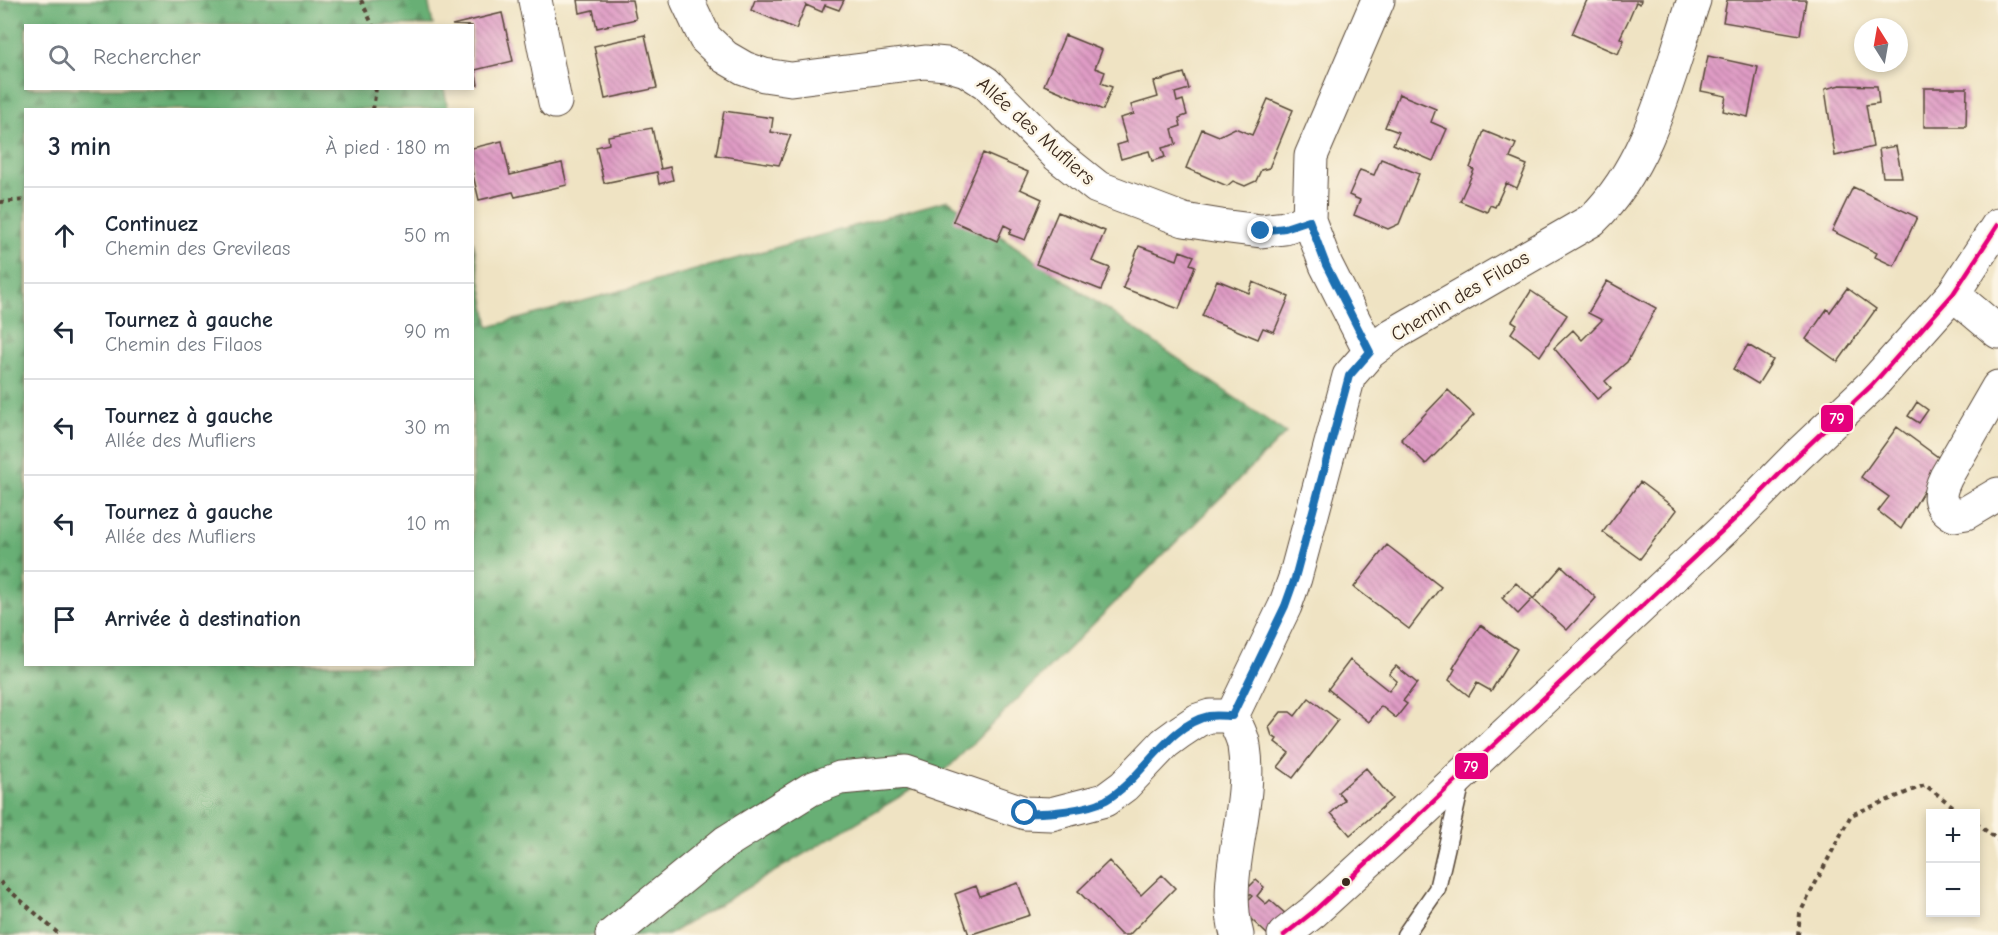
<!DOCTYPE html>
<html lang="fr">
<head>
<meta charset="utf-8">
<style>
	:root { --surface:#fff; --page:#f6f6f7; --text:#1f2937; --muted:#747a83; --line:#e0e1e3 }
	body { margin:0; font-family:"Comic Neue",sans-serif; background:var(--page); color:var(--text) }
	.controls { position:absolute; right:18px; bottom:18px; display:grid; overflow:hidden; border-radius:0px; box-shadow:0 3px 9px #0003 }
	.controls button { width:54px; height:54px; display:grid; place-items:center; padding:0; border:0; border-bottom:2px solid var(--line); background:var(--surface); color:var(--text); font:30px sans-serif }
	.compass { position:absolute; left:1854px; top:18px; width:54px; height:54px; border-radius:50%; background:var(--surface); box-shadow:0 3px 9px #0003; rotate:349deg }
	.stop { position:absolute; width:18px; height:18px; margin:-14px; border:4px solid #1f6fb2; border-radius:50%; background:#fff }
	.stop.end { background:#1f6fb2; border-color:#fff; box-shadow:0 2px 6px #0008 }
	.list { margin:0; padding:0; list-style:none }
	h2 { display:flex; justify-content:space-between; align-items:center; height:78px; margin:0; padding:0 24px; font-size:26px }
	h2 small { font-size:20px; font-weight:400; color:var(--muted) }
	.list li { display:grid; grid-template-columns:39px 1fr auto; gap:18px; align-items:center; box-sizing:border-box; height:96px; padding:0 24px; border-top:2px solid var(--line) }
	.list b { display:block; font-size:22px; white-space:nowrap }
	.list p { margin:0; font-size:20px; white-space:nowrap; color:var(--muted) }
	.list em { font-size:20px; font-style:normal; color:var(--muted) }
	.icon { flex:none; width:33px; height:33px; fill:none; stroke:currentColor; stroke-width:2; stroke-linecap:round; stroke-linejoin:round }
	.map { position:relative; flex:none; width:1998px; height:935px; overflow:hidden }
	.search { position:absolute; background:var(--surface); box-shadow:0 3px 9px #0003; left:24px; top:24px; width:450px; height:66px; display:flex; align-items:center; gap:15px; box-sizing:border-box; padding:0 21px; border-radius:0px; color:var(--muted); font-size:22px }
	.panel { position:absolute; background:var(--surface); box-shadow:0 3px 9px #0003; left:24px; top:108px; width:450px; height:558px; border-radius:0px }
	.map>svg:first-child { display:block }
	.forest { fill:url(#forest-firs); stroke:#516c4a; stroke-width:1.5 }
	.building { fill:url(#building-back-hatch) }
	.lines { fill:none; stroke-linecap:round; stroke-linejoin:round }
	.service-casing { stroke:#564637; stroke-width:19 }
	.minor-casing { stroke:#564637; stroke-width:35 }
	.tertiary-casing { stroke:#564637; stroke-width:35 }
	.path { stroke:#564637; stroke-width:4; stroke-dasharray:4.5 4.5; stroke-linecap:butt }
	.service { stroke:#fff; stroke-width:16 }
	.minor { stroke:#fff; stroke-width:33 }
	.tertiary { stroke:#fff; stroke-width:33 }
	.bus-1-casing { stroke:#fcf5e5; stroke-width:9 }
	.bus-1 { stroke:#e5007d; stroke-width:4.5 }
	.route { stroke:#1f6fb2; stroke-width:8 }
	.bus-dot { fill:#3b2a1e; stroke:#fcf5e5; stroke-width:2 }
	.labels { text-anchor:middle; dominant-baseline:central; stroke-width:5; stroke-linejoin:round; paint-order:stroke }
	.street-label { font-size:20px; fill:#3b2a1e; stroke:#fcf5e5 }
	.line-badge { stroke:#fcf5e5; stroke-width:2 }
	.badge-label { font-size:16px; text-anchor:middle; font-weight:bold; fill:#fff }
</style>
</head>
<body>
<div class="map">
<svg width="1998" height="935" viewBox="0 0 1998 935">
	<defs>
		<pattern id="forest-firs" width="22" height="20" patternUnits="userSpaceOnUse" patternTransform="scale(1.5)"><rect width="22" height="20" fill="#67af75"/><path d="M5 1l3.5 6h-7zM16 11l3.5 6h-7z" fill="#568f5f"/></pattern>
		<pattern id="building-back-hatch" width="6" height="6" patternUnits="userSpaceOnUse" patternTransform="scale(1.5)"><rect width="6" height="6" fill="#df9bc5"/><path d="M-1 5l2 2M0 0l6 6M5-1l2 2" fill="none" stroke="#b67f9f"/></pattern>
	</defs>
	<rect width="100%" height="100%" fill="#fcf5e5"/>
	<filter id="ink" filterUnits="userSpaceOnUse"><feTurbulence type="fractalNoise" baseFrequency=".0167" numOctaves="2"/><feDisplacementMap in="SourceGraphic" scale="12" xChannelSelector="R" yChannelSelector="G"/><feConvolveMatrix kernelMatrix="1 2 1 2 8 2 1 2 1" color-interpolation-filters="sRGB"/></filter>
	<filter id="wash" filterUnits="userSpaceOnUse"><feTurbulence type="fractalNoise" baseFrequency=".008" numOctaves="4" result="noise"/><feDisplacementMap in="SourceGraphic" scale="24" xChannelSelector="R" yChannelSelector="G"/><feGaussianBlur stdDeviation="1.35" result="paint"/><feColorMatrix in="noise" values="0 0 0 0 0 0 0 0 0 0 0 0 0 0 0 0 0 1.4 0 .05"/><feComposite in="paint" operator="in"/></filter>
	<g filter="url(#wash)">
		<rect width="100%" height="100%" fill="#efe3c3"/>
		<path class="forest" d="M0,0H428L433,25L26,26V88L444,89L448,109L26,110V664H472L473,241L489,327L948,200L1286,433L948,768L668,935H0Z"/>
		<g id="blocks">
			<path class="building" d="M578,0H632L636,19L597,28L593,10L580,13Z
				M755,0H844L839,10L825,5L822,12L806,5L796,29L751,10Z
				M1587,0H1641L1640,4L1636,2L1628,21L1620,38L1624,40L1618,54L1572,34Z
				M1727,0H1806L1800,35L1723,22Z
				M502,13L513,61L475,70L478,85L472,86V26L452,25Z
				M645,35L657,88L605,99L594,46Z
				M1065,35L1102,50L1095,68L1105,72L1101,83L1112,87L1103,110L1044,85Z
				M1708,56L1758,67L1748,117L1723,111L1726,96L1701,91Z
				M1184,73L1189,89L1175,93L1177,102L1183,100L1187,115L1179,118L1181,126L1172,129L1176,144L1162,148L1165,157L1152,161L1149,151L1121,159L1117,145L1127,142L1120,118L1134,114L1131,105L1158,97L1154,82Z
				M1840,85L1877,86L1879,103L1866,105L1873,147L1835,156L1825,89Z
				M1924,88H1967L1966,127H1924Z
				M1399,94L1436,109L1431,122L1447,129L1433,161L1393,144L1399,132L1385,127Z
				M1268,99L1293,110L1269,168L1261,170L1256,181L1245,186L1233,181L1227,186L1186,168L1202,129L1219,136L1235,128L1252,135Z
				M724,111L773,118L771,132L791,135L779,165L716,155Z
				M652,128L661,169L670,167L673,180L659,184L657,172L604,183L596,147L609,144L608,136Z
				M1484,131L1516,144L1510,158L1527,165L1517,188L1506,183L1495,207L1490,205L1487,212L1460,201L1474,170L1470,168Z
				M502,141L510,175L562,163L567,185L515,197L513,192L479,200L472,171V148Z
				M1896,146L1902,177H1883L1879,149Z
				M983,153L1028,172L1020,189L1042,199L1025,240L1009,234L1012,229L1004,225L997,241L953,221Z
				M1381,159L1419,174L1399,224L1388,229L1354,215L1360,200L1349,195L1360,170L1374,175Z
				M1853,187L1917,217L1894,266L1875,257L1877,253L1832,231Z
				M1058,212L1105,231L1092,261L1110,268L1101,290L1036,264Z
				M1139,246L1177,260L1180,251L1194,256L1190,264L1195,266L1179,309L1123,288Z
				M1217,280L1249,293L1253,282L1289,297L1274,332L1263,328L1258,339L1202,316Z
				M1607,281L1656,308L1627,362L1605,381L1611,388L1597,399L1554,348L1573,330L1582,340L1602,320L1588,313Z
				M1847,288L1876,309L1838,362L1806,339L1827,309L1830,312Z
				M1531,291L1567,315L1540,356L1511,333L1517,324L1512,321Z
				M1748,345L1773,360L1758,384L1733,369Z
				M1448,390L1474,415L1426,464L1401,439Z
				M1917,402L1928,410L1919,423L1908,416Z
				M1897,427L1942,460L1901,529L1878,511L1889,497L1861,477Z
				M1640,482L1677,510L1640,559L1603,532Z
				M1387,545L1441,587L1409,629L1354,587Z
				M1562,566L1596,598L1567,630L1533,599Z
				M1516,583L1533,598L1518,614L1502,598Z
				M1480,625L1517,649L1491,691L1477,683L1469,696L1449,680L1455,669L1453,668Z
				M1350,660L1389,691L1397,681L1389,674L1396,666L1417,683L1403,701L1407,704L1396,718L1381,706L1369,722L1328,689Z
				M1309,698L1338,720L1293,778L1278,767L1289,753L1275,742L1277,739L1272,736L1269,727L1281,712H1290L1295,716Z
				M1366,768L1392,799L1350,835L1331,813L1345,800L1338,792Z
				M1109,861L1141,895L1162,875L1175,888L1129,935H1121L1078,891Z
				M1256,880L1264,887L1257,896L1266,904L1270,900L1287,915L1268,935L1240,909L1252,896L1245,891Z
				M1018,883L1030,915L969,935L955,894L976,886L980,896Z"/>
		</g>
	</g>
	<g filter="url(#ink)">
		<use href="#blocks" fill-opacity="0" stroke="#564637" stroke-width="1.5"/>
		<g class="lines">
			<defs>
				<path id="service" d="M1405,935L1437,889L1462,781"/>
				<path id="minor" d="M535,0L555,102
					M687,0L705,38L725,57L744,68L764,75L791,79L925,62L946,64L966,70L986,83L1057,155L1097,187L1184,220L1221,226L1261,231L1285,228L1309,220
					M1953,294L1998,332
					M1370,352L1326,265L1309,220L1311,156L1378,0
					M1998,387L1946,477C1938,494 1936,504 1954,515L1966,513L1998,494
					M612,935L726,842L811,789L840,778L906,772L1025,813L1051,814L1105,800L1124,786L1165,743L1180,732L1198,720L1210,716H1232
					M1237,935C1220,873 1254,809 1244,746C1243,736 1236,725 1232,716L1285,606L1295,578L1349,376L1370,352L1394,334L1592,220C1651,163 1668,76 1694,0"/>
				<path id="tertiary" d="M1284,935L1313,912L1419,815L1739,515L1797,456L1872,385L1953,294L1998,225"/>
			</defs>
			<use href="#service" class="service-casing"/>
			<use href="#minor" class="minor-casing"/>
			<use href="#tertiary" class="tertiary-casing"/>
			<path class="path" d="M361,0L373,26
				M373,110L376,88
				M0,202L26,200
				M1976,823L1998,840
				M0,882L60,935
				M1798,935L1800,913L1851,815L1925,785L1963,814"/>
			<use href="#service" class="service"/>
			<use href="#minor" class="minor"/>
			<use href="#tertiary" class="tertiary"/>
			<defs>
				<path id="bus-1" d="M1284,935L1313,912L1419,815L1739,515L1797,456L1872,385L1953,294L1998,225"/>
			</defs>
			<use href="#bus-1" class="bus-1-casing"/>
			<use href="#bus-1" class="bus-1"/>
		</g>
	</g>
	<g class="lines" filter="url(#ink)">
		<path class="route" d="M1025,813C1047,814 1087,810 1106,800C1142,780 1167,725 1209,716C1216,715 1225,716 1232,716L1285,606L1295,578L1349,376L1370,352L1326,265L1309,220L1285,228L1261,231"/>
	</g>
	<circle class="bus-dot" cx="1346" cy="882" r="5"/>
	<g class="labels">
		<g class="street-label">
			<text transform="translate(1036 131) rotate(42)">Allée des Mufliers</text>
			<text transform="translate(1460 296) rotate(-31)">Chemin des Filaos</text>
		</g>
	</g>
	<g class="line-badge">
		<rect x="1820" y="404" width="34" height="29" rx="6" fill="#e5007d"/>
		<rect x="1454" y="752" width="35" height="28" rx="6" fill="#e5007d"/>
	</g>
	<g class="badge-label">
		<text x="1837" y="424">79</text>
		<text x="1471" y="772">79</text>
	</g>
</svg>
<div class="controls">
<button>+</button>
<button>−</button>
</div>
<svg class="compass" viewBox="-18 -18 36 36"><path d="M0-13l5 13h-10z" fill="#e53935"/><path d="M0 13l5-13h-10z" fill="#747a83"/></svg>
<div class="stop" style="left:1025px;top:813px"></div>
<div class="stop end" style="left:1261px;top:231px"></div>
<div class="search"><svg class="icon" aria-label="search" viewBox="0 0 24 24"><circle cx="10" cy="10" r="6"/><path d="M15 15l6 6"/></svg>Rechercher</div>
<section class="panel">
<h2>3 min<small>À pied · 180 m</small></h2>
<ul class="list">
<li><svg class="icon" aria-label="ahead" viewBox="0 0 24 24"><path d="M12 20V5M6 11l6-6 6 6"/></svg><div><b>Continuez</b><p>Chemin des Grevileas</p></div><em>50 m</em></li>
<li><svg class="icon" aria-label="left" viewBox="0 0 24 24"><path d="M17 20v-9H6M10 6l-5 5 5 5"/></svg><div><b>Tournez à gauche</b><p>Chemin des Filaos</p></div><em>90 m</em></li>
<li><svg class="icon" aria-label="left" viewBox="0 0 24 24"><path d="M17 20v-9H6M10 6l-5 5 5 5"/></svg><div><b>Tournez à gauche</b><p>Allée des Mufliers</p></div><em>30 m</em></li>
<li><svg class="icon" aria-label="left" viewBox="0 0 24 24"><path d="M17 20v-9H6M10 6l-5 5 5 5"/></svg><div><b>Tournez à gauche</b><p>Allée des Mufliers</p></div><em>10 m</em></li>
<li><svg class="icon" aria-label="arrive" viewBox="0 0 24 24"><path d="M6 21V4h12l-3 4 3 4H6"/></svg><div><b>Arrivée à destination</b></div></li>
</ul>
</section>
</div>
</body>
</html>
